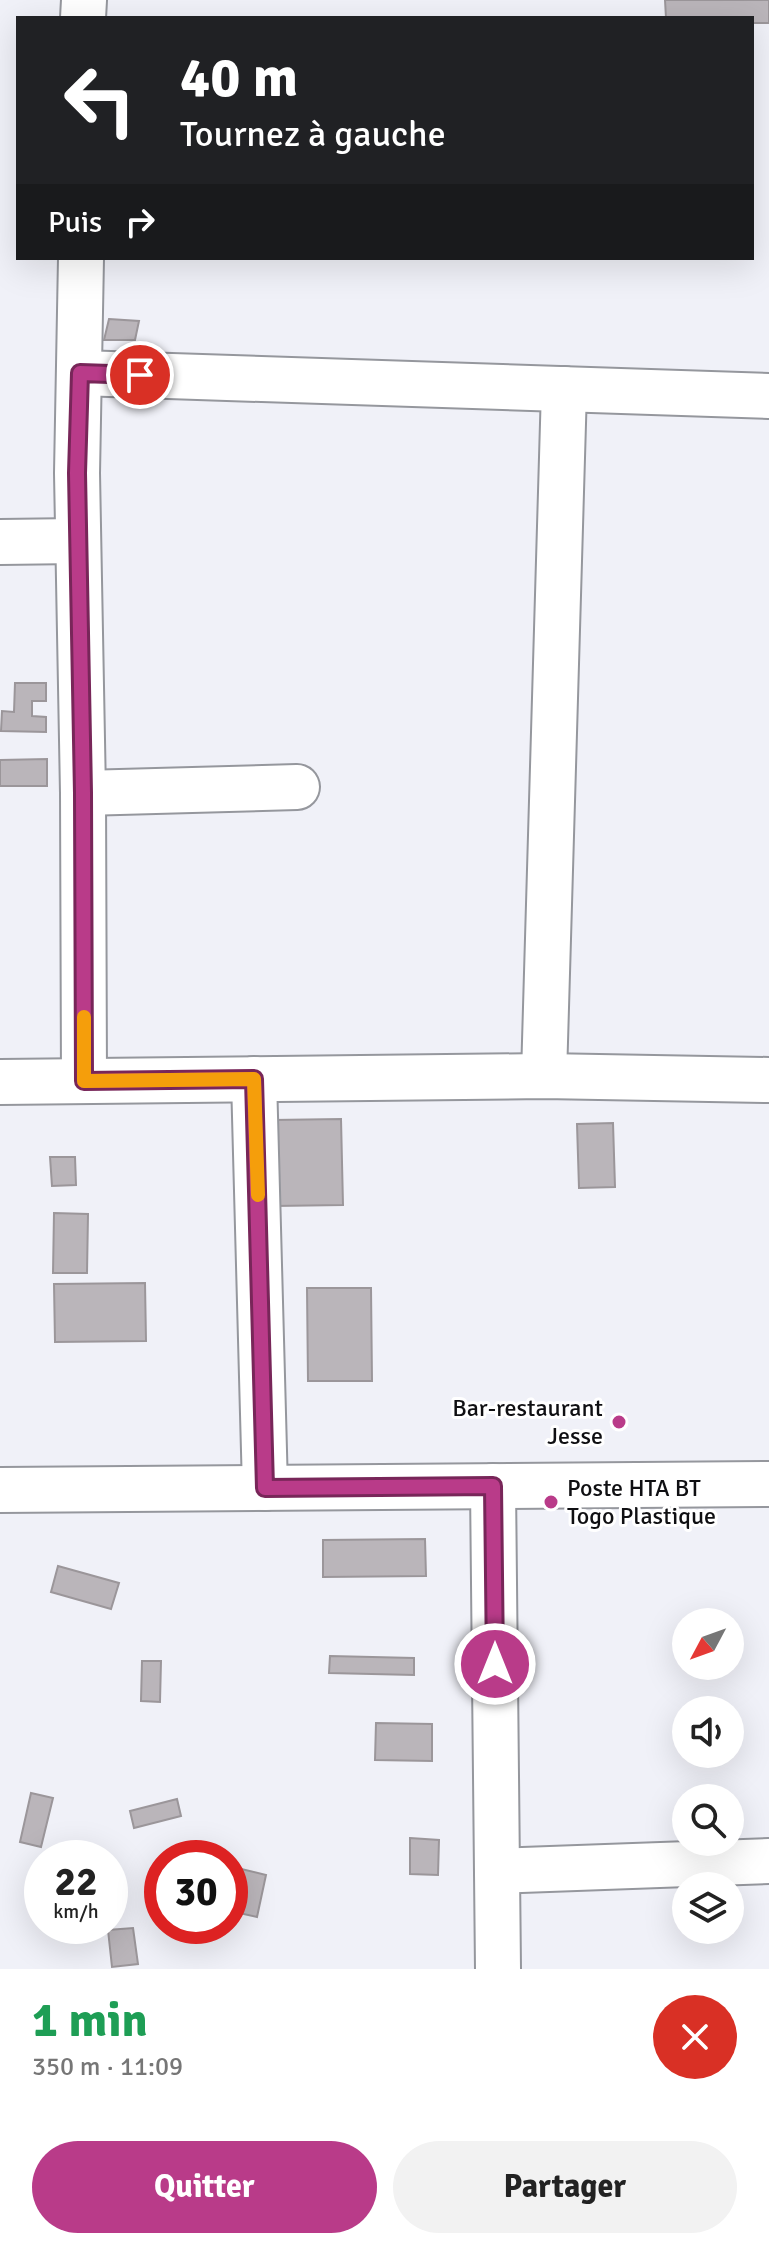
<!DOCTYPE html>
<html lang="fr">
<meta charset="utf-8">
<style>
:root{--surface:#fff;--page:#f2f2f2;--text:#222;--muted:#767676;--accent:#b93b89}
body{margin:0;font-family:Signika,sans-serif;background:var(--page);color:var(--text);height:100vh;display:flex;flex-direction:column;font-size:30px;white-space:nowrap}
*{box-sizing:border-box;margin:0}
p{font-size:26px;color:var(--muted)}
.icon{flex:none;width:44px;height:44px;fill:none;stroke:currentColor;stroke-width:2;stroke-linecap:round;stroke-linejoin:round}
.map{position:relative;height:1969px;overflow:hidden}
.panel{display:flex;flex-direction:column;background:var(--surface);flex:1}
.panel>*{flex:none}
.top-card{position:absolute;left:16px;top:16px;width:738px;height:244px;border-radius:0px;box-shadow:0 8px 32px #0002;background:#202124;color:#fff;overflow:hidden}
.needle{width:52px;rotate:229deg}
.fabs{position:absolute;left:672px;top:1608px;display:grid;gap:16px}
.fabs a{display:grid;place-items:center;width:72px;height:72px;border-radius:50%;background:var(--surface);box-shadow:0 8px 32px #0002;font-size:40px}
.speed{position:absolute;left:24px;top:1840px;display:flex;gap:16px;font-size:40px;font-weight:700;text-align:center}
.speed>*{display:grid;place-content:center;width:104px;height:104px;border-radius:50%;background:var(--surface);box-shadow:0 8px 32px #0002;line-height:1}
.speed small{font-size:20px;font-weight:400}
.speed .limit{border:12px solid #d22;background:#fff;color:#111}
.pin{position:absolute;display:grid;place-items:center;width:68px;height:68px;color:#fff;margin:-34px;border:4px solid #fff;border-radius:50%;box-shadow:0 2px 8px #0007}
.me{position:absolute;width:88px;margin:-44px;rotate:0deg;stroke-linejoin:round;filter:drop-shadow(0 0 6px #0008)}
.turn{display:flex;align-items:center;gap:28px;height:168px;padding:0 32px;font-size:36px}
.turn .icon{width:104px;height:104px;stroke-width:2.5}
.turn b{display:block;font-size:56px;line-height:68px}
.then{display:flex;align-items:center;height:76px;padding:0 32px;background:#0003;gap:16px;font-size:30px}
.round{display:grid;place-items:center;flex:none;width:84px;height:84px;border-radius:42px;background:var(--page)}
.overview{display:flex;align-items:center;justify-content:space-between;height:136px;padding:0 32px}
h1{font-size:48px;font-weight:700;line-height:60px;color:#1e9e55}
.primary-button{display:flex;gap:16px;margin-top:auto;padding:16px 32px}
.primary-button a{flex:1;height:92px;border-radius:48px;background:var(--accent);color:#fff;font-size:32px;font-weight:700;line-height:92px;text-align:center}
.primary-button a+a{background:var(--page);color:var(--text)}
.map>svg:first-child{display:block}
.building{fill:#bab5ba;stroke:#9b969a;stroke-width:2}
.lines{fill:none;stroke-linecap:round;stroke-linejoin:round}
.minor-casing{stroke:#95979d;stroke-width:48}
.minor{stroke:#fff;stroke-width:44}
.route-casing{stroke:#782659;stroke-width:20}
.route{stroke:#b93b89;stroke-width:14}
.slow{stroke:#f59e0b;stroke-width:14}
.poi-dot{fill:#b93b89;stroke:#fff;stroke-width:3}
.labels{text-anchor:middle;stroke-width:6;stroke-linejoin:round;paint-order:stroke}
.poi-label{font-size:24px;fill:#0f0f12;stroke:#fff;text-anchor:end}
</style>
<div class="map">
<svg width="769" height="1969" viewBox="0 0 769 1969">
<rect width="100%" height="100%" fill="#f0f1f8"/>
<g class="building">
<polygon points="665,0 769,0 769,23 752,23 752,18 666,18"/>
<polygon points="109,319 139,321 135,340 104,340"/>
<polygon points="15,683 46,683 46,701 32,701 32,716 46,717 46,732 1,731 2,711 14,712"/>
<polygon points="47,759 47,786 0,786 0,760"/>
<polygon points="341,1119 343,1205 275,1206 273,1120"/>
<polygon points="613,1123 615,1187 579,1188 577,1124"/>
<polygon points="50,1157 75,1157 76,1185 52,1186"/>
<polygon points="54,1213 88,1214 87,1273 53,1273"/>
<polygon points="145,1283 146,1341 55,1342 54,1284"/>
<polygon points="307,1288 371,1288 372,1381 308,1381"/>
<polygon points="425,1539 426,1576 323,1577 323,1540"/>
<polygon points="58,1566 119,1583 111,1609 51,1592"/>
<polygon points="330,1656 414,1658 414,1675 329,1673"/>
<polygon points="142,1661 161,1661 160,1702 141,1701"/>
<polygon points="376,1723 432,1724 432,1761 375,1760"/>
<polygon points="31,1793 53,1798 41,1847 20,1842"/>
<polygon points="177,1799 181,1816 134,1828 130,1811"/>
<polygon points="410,1838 439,1840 438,1875 410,1874"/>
<polygon points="233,1867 266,1875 257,1917 230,1911"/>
<polygon points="133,1928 138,1964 112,1967 108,1930"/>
</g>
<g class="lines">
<defs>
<g id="minor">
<polyline points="83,18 84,0"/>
<polyline points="81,258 77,473 83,793 84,1081"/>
<polyline points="80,373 769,396"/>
<polyline points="0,542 78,541"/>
<polyline points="83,793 297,787"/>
<polyline points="544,1076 564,389"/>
<polyline points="254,1079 265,1488"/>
<polyline points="0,1082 544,1076 769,1080"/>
<polyline points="493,1486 498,1969"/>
<polyline points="0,1490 769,1484"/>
<polyline points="497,1871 769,1861"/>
</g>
</defs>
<use href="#minor" class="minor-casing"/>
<use href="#minor" class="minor"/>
</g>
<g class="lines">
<defs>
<polyline id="route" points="140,375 80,373 77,473 83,793 84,1081 254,1079 265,1488 493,1486 495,1664"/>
</defs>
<use href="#route" class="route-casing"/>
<use href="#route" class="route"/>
<polyline class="slow" points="84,1017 84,1081 254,1079 258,1195"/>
</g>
<g class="poi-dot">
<circle cx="619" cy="1422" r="8"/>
<circle cx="551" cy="1502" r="8"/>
</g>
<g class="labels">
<g class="poi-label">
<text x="603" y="1416">Bar-restaurant<tspan x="603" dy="28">Jesse</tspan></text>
<text x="567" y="1496" text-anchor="start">Poste HTA BT<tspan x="567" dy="28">Togo Plastique</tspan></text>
</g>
</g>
</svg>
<div class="fabs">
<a><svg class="needle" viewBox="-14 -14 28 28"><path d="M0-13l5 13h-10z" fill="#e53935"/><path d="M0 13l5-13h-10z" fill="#767676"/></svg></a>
<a><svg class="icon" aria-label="sound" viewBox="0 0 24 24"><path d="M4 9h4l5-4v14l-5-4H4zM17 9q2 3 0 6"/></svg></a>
<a><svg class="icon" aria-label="search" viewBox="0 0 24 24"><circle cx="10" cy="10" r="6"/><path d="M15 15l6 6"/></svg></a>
<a><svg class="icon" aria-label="layers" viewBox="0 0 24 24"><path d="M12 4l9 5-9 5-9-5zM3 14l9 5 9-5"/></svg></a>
</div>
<div class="speed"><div>22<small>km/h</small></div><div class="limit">30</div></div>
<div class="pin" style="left:140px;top:375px;background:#d93025"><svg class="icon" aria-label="arrive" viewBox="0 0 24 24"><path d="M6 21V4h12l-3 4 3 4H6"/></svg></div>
<svg class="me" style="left:495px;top:1664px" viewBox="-20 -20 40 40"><circle r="17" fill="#b93b89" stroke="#fff" stroke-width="3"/><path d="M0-11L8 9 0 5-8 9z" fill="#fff"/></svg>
<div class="top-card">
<div class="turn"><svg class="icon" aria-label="left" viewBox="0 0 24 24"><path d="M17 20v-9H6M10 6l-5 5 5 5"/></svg><div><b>40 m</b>Tournez à gauche</div></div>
<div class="then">Puis<svg class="icon" aria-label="right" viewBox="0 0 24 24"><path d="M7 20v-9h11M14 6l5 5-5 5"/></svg></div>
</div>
</div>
<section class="panel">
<div class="overview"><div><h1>1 min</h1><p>350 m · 11:09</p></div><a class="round" style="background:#d93025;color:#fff"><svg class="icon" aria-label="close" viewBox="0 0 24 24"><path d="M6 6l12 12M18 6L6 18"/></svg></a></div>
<div class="primary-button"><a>Quitter</a><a>Partager</a></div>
</section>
